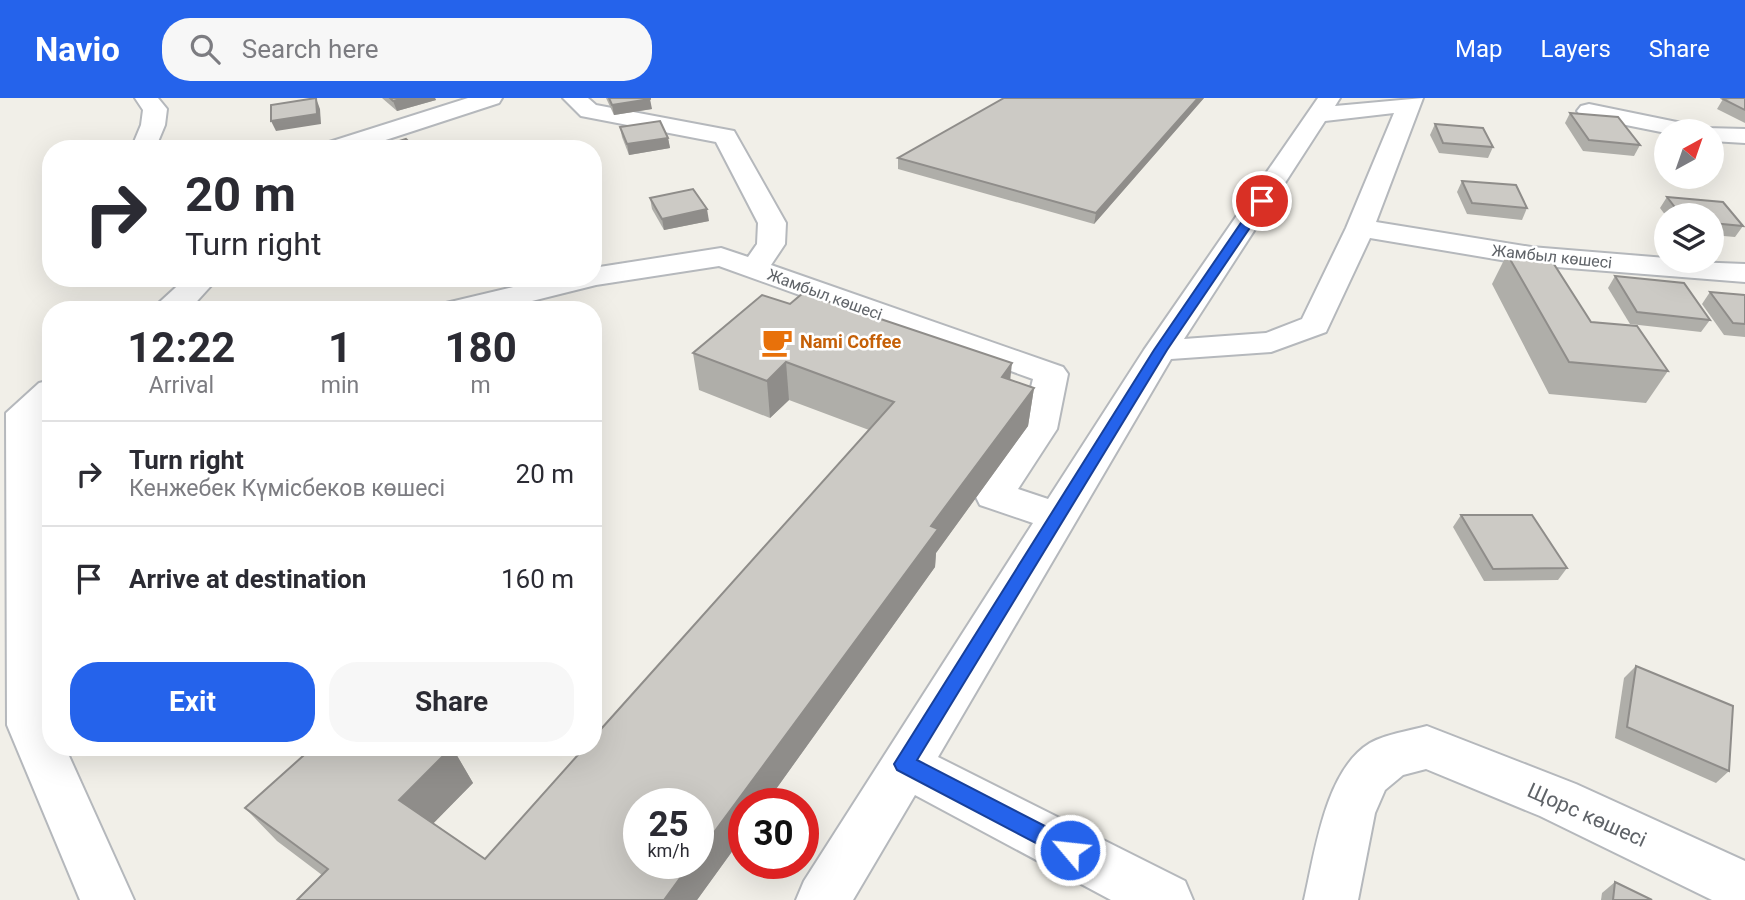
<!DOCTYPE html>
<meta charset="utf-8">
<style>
:root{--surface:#fff;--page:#f7f7f7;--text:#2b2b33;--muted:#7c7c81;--line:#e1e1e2;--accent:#2563eb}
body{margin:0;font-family:Roboto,sans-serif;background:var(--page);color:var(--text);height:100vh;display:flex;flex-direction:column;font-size:26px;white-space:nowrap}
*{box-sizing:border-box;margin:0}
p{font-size:23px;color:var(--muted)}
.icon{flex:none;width:38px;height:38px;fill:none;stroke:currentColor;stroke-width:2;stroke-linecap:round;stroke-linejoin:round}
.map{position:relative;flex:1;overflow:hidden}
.sheet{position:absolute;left:42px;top:203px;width:560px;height:455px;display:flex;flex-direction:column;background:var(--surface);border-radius:28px;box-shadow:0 7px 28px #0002}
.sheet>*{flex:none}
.guide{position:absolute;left:42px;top:42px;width:560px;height:147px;border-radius:28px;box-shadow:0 7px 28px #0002;background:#fff;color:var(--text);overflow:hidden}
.needle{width:46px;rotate:40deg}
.tools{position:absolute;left:1654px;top:21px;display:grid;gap:14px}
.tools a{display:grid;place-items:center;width:70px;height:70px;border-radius:50%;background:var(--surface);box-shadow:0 7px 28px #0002;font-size:35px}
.speed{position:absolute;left:623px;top:690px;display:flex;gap:14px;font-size:35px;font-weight:700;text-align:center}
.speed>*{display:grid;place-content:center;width:91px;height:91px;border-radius:50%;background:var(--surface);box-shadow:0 7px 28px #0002;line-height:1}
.speed small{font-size:18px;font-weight:400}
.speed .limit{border:10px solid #d22;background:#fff;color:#111}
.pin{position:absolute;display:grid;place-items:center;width:60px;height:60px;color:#fff;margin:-30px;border:4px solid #fff;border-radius:50%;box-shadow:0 2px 7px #0007}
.me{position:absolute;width:77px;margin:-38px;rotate:298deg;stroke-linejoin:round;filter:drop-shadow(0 0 5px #0008)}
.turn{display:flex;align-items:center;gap:24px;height:147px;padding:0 28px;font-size:32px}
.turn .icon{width:91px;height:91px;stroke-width:2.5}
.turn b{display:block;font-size:49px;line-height:60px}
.eta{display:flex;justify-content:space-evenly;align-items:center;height:119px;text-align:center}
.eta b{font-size:42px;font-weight:700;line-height:49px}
.cta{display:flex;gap:14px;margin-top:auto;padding:14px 28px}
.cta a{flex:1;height:80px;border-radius:28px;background:var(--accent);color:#fff;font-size:28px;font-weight:700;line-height:80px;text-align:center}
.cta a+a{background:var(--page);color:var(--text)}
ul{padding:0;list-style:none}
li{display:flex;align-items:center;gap:21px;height:105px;padding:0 28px;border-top:2px solid var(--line)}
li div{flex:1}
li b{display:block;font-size:26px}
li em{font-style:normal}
header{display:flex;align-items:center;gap:42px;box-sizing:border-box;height:98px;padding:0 35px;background:var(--accent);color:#fff}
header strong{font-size:33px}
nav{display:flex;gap:38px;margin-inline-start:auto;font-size:24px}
.search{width:490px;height:63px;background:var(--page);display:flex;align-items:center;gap:18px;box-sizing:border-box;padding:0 24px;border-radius:28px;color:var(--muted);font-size:26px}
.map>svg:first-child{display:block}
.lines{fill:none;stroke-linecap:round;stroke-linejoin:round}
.minor-casing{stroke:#b5b8bc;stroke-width:4}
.minor{fill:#fff;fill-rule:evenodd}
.wall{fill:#afaea9}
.shaded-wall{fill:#8f8d8a}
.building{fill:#cccac5;stroke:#8f8d8a;stroke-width:2}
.route{fill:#2563eb;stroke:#184099;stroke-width:2}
.labels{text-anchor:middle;stroke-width:5;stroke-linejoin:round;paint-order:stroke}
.far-street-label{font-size:16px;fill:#5f6368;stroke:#fff}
.food-label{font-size:18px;font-weight:bold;fill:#c56008;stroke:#fff;text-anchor:start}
.near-street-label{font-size:21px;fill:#5f6368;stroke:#fff}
</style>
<header>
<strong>Navio</strong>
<div class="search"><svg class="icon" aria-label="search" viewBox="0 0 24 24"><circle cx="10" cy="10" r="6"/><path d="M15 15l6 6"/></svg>Search here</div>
<nav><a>Map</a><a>Layers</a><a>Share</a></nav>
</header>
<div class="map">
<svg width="1745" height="802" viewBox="0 0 1745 802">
<rect width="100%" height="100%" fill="#f1efe8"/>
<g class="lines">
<defs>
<g id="minor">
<polygon points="135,0 158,0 167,11 165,27 155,51 131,51 141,27 143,12"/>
<polygon points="468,0 502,0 499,5 358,51 320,51 323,46"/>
<path d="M563,0H588L596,7L734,33L786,125L785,146L771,167L1063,269L1068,276L1057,331L1018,391L1048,401L1144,252L1318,0H1340L1335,8L1423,0L1376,124L1531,149L1666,160V163L1745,166V184L1531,167L1370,140L1326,234L1271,254L1171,261L938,659L1185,783L1193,802H1111L915,697L853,802H796L804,783L1033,425L980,407L975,397L1021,330L1033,281L719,168L596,187L496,212H442L446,205L551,180H593V170L721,150L748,159L757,146L758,125L716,44L581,18ZM1394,15L1346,130L1302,221L1266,235L1184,241L1325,23Z"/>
<polygon points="1589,6 1706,30 1745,31 1745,45 1712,43 1712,33 1666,35 1581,18 1577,13 1581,8"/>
<polygon points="186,180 218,180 189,212 151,212"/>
<polygon points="51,282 51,311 42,319 51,533 51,649 65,649 134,802 80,802 7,627 6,315 39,285"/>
<path d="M1427,628L1576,686L1745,763V802H1712L1540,718L1426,671L1403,677L1385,692L1375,715L1358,802H1304C1315,755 1325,672 1370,645C1386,636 1409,633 1427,628Z"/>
</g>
</defs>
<use href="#minor" class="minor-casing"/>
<use href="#minor" class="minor"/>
</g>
<g class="wall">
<polygon points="382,0 435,0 436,2 397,13"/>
<polygon points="606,0 609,0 652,11 614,17"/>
<polygon points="1204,0 1094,126 898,71 898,60"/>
<polygon points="1745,0 1745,25 1717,11 1723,1"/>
<polygon points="1570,15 1640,47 1634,58 1583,53 1565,25"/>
<polygon points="1435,26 1493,49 1488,60 1439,55 1430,37"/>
<polygon points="620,29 668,40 670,50 629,57 622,39"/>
<polygon points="1462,83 1527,110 1522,122 1467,116 1457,94"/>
<polygon points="1667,99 1743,128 1735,139 1712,137 1712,117 1666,118 1660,110"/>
<polygon points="650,100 709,123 664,132 652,111"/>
<polygon points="1507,156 1591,224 1668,273 1646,305 1549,296 1492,186"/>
<polygon points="1615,178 1710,222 1701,234 1630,226 1608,190"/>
<polygon points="1710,194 1745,197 1745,239 1724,237 1702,206"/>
<polygon points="693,255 1010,282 1034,290 1028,328 936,455 935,469 766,705 744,705 744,737 697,802 322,777 277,743 245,710 304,657 292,649 452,649 473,685 433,725 485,761 869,332 789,302 770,320 699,292"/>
<polygon points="1461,417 1567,470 1558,482 1484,483 1453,429"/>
<polygon points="1636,568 1729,673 1716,685 1615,640 1624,580"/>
<polygon points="1615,784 1652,802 1601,802 1602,795"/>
</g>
<g class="shaded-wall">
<polygon points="316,0 320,11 321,26 276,33 271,23"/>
<polygon points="404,0 435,0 436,2 397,13 393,3"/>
<polygon points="1198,0 1204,0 1094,126 1096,115"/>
<polygon points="650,1 652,11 614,17 612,7"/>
<polygon points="668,40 670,50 629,57 627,46"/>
<polygon points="707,111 709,123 664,132 662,121"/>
<polygon points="786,264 789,302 770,320 767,283"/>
<polygon points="1012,265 1008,303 1002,279"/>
<polygon points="1034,290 1028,328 936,455 935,469 766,705 744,705 744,737 697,802 664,802 691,765 698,765 698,756 931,428"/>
<polygon points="452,649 473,685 423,736 399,702"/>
</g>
<g class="building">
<polygon points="316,0 317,16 271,23 271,7"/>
<polygon points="390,0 404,0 393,3"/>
<polygon points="609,0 650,0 650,1 612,7"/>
<polygon points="1004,0 1198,0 1096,115 898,60"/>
<polygon points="1730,0 1745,0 1745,12 1723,1"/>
<polygon points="1570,15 1618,19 1640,47 1589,42"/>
<polygon points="660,23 668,40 627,46 620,29"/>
<polygon points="1435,26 1483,30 1493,49 1443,45"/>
<polygon points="406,41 416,51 374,51"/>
<polygon points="1462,83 1516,87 1527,110 1472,105"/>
<polygon points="693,91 707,111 662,121 650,100"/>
<polygon points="1667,99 1723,104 1743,128 1712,125 1712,117 1681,117"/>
<polygon points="1507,156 1550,160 1591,224 1637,228 1668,273 1569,264"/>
<polygon points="1615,178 1684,185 1710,222 1637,214"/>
<polygon points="1710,194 1745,197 1745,226 1733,225"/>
<polygon points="803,195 1012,265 1002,279 1034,290 931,428 938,431 698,756 698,705 639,705 639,765 691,765 664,802 297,802 328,771 245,710 313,649 452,649 399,702 485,761 585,649 593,649 593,640 894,304 786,264 767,283 693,255 762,197 790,206"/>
<polygon points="1461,417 1532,417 1567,470 1493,471"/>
<polygon points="1636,568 1733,608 1729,673 1627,629"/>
<polygon points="1615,784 1652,802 1613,802"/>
</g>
<polygon class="route" points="1258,100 1268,103 1167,252 917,662 1078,745 1081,752 1078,760 1070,763 897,672 894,666 1154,252"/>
<defs>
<symbol id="cafe-bare" viewBox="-9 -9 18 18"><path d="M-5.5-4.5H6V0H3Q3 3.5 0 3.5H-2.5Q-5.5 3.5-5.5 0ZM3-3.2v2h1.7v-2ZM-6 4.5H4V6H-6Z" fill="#e8710a" stroke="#fff" stroke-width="2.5" paint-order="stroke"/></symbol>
</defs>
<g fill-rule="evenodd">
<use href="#cafe-bare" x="755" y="222" width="44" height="44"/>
</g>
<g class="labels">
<g class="far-street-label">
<text transform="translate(1552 158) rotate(6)" y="6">Жамбыл көшесі</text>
<text transform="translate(825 196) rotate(20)" y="6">Жамбыл көшесі</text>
</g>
<g class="food-label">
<text x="800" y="250">Nami Coffee</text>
</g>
<g class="near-street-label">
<text transform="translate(1587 717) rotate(24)" y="7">Щорс көшесі</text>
</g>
</g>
</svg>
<div class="tools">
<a><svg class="needle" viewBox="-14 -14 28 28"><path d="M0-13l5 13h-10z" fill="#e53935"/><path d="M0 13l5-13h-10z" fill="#7c7c81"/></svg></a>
<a><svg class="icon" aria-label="layers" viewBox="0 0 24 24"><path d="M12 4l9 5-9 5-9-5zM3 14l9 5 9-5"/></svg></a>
</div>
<div class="speed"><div>25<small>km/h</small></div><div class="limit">30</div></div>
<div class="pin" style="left:1262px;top:103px;background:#d93025"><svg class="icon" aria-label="arrive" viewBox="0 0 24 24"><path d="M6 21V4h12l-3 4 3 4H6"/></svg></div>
<svg class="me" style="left:1070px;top:752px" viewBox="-20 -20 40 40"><circle r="17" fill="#2563eb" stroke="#fff" stroke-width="3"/><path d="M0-11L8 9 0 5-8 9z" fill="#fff"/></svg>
<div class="guide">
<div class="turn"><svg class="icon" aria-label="right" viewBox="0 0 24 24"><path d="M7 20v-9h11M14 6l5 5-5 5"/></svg><div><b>20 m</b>Turn right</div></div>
</div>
<section class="sheet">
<div class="eta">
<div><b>12:22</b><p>Arrival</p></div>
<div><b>1</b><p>min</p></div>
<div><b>180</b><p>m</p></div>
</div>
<ul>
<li><svg class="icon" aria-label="right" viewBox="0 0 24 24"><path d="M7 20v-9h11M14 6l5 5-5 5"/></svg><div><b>Turn right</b><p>Кенжебек Күмісбеков көшесі</p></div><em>20 m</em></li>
<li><svg class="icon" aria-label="arrive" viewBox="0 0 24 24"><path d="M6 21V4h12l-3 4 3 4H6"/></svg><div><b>Arrive at destination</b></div><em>160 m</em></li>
</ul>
<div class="cta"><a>Exit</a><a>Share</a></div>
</section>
</div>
